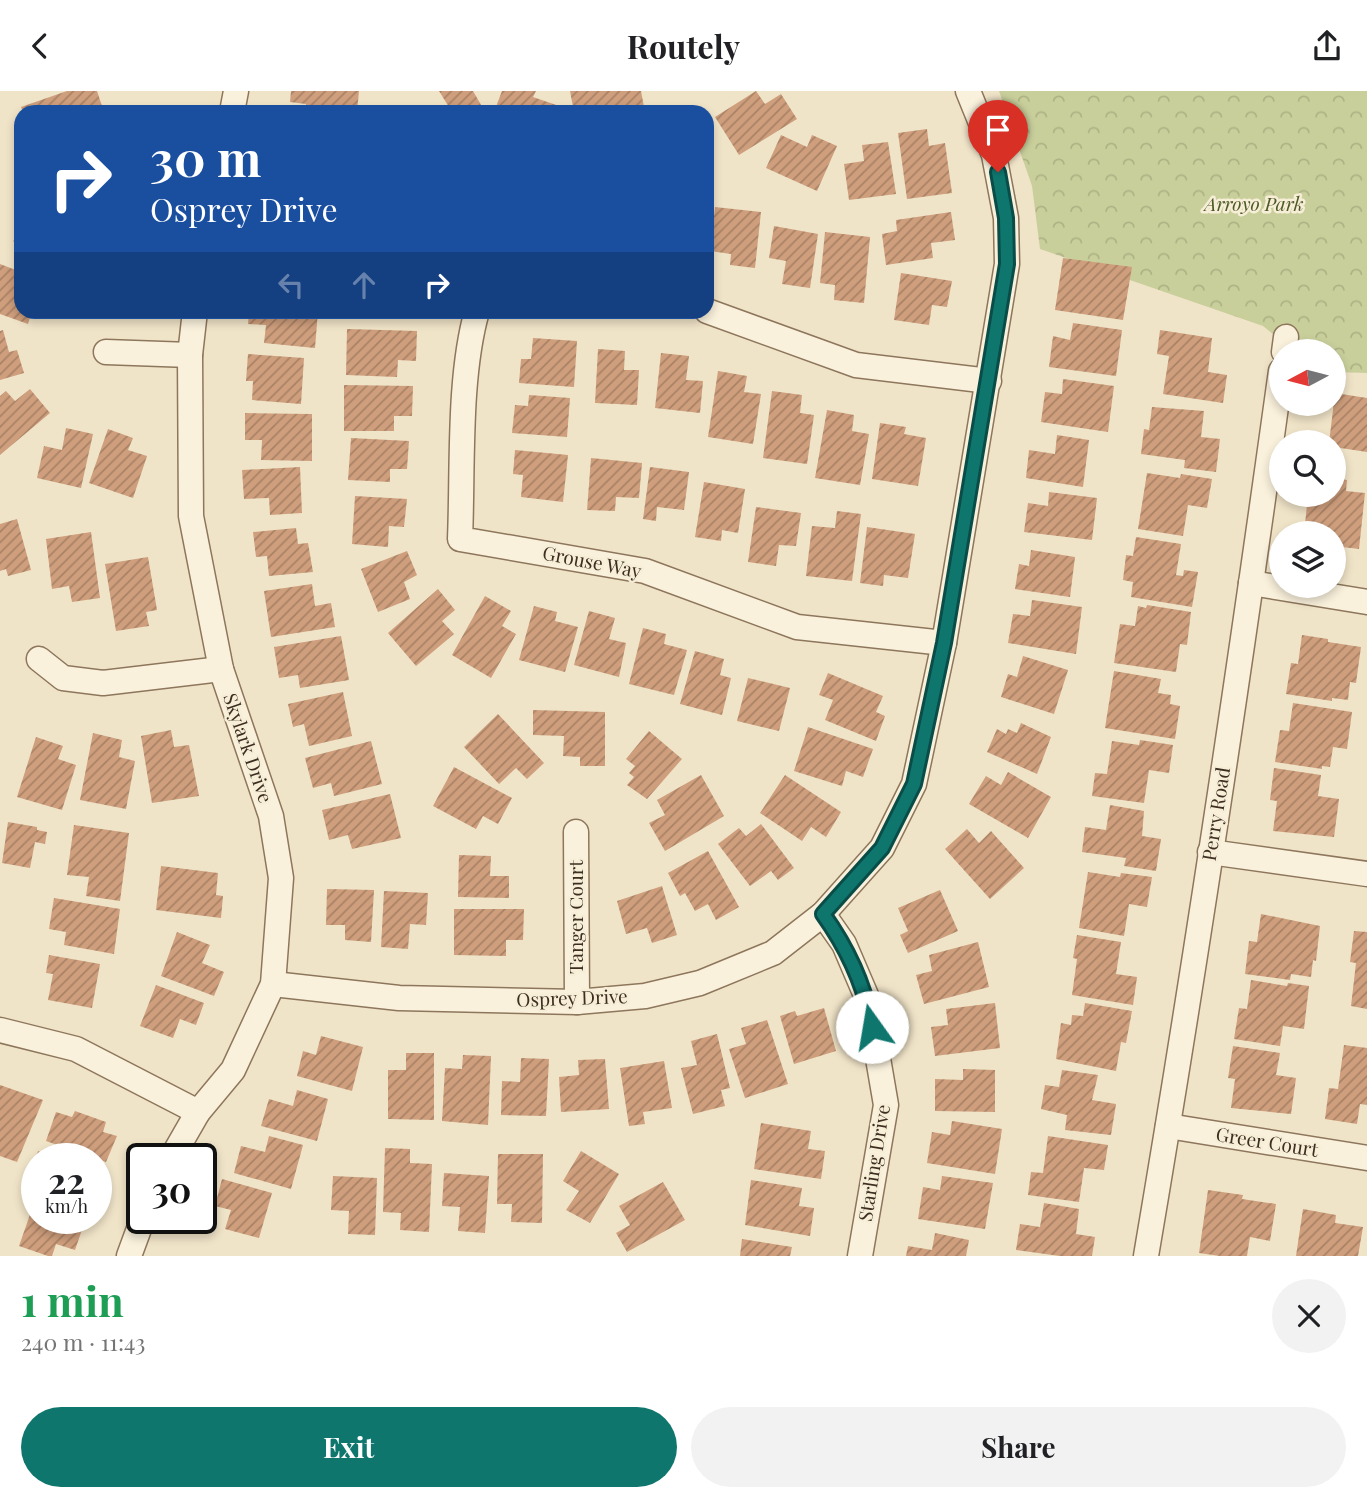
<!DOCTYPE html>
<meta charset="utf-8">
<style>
:root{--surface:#fff;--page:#f2f2f2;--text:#202124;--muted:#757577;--accent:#0f766e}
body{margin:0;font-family:"Playfair Display",serif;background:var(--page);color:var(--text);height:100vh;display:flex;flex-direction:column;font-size:26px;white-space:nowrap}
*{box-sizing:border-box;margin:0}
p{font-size:23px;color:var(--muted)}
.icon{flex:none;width:38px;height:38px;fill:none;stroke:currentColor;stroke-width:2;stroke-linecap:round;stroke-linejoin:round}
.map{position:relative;height:1165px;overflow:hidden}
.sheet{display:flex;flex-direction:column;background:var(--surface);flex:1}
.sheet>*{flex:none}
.hud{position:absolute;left:14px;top:14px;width:700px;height:214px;border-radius:21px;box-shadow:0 4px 10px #0003;background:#1a4fa0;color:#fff;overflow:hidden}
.needle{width:46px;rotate:263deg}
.controls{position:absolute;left:1269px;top:248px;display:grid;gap:14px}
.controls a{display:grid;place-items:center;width:77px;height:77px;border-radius:50%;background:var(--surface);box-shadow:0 4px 10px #0003;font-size:35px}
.speed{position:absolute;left:21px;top:1052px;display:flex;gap:14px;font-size:35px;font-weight:700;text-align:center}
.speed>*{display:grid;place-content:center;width:91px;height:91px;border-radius:50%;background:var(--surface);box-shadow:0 4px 10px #0003;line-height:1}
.speed small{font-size:18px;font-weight:400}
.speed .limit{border:4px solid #111;border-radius:10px;background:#fff;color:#111}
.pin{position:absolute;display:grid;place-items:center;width:60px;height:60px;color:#fff;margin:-72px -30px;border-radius:50% 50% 50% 0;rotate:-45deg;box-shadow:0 0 7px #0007}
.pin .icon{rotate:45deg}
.me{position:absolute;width:77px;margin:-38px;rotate:347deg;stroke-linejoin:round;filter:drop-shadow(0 0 5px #0008)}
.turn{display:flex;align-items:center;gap:24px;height:147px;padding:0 21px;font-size:32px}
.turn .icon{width:91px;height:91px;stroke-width:2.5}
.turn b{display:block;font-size:49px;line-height:60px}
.lanes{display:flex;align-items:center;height:66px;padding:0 21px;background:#0003;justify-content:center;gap:35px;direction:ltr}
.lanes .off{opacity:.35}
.round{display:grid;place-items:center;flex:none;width:74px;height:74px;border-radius:37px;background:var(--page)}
.summary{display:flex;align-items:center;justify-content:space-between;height:119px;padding:0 21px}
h1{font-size:42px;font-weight:700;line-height:52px;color:#1e9e55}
.primary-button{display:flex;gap:14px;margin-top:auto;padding:14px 21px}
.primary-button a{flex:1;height:80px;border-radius:42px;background:var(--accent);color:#fff;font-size:28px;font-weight:700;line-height:80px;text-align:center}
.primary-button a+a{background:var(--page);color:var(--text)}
header{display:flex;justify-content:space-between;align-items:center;height:91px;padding:0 21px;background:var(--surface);font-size:32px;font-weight:700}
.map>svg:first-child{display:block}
.forest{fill:url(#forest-crowns)}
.building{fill:url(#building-hatch)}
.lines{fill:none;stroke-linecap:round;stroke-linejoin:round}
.street-casing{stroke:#8d765c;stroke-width:27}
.street{stroke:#faf1dc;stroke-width:24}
.route-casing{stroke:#0a4d48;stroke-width:18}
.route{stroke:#0f766e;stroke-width:12}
.labels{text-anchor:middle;stroke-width:5;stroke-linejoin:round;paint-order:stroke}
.park-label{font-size:19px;font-style:italic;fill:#4d5a26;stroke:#f7eed8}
.street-label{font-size:19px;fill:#3d2e20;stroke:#f7eed8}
</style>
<header><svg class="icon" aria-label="back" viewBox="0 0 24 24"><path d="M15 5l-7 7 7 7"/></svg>Routely<svg class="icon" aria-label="share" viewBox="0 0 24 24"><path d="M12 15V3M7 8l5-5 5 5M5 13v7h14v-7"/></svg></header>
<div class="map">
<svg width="1367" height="1165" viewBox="0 0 1367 1165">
<defs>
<pattern id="forest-crowns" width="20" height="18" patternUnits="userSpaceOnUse" patternTransform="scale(1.75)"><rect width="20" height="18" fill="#c9cf9b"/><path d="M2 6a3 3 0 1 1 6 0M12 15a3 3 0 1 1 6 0" fill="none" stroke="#aeb285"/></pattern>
<pattern id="building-hatch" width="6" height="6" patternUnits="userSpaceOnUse" patternTransform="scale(1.75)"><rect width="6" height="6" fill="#cf9f7d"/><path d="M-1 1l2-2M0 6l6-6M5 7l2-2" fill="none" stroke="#a98266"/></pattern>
</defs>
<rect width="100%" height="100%" fill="#f0e4c8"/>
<polygon class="forest" points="999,0 1367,0 1367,282 1334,281 1334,261 1295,261 1263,235 1040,158 1032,95"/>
<g class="building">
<polygon points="67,0 97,0 104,21 23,21 21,16"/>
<polygon points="291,0 359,0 357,21 305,21 306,13 290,11"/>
<polygon points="439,0 473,0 484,19 481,21 452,21"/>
<polygon points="502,0 536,0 533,6 565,17 564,21 494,21"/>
<polygon points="570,0 641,0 645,21 574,21"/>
<polygon points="756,0 765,13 781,3 797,28 739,64 715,26"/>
<polygon points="927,38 929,55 945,52 952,102 907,108 898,42"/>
<polygon points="781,44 807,56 812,44 837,55 817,100 766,77"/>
<polygon points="888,51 896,103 849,109 844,73 864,70 862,54"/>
<polygon points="715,116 761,121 755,177 730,174 731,163 710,160"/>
<polygon points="951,121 955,149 931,152 933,167 886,174 882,143 897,140 896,129"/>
<polygon points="774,135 818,143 810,197 782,193 786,170 769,167"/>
<polygon points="825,141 870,146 864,212 834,209 835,194 820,192"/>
<polygon points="21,142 21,158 13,150"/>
<polygon points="1063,167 1132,176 1123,229 1055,219"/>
<polygon points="0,173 21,181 21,220 32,220 28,233 0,223"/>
<polygon points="901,182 952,190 947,216 932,214 929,234 894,229"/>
<polygon points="249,220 318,220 315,257 264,252 266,234 248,233"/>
<polygon points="1073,232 1122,239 1116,285 1049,276 1053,245 1070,249"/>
<polygon points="347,238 417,240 416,270 398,269 397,286 346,284"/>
<polygon points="3,239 9,261 17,259 24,282 0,289 0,240"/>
<polygon points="1160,239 1212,247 1208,281 1227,284 1223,312 1163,303 1169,265 1157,263"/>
<polygon points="533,247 577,250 574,296 519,292 521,268 531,268"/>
<polygon points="598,258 625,260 624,279 639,279 637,314 595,312"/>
<polygon points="661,262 689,265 686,289 703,290 700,322 655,317"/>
<polygon points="248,263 304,267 301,313 252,309 253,290 246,290"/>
<polygon points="718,280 747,285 744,301 761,303 753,353 708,346"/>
<polygon points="1063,288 1114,295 1108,341 1041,331 1045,301 1062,303"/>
<polygon points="344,294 413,295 412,325 394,325 394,340 344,340"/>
<polygon points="30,298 50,322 0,364 0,305 6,300 15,310"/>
<polygon points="772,300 802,304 800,322 814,324 807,373 763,367"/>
<polygon points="1335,302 1367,307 1367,361 1334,356 1334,352 1329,352"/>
<polygon points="529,304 570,307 567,346 512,342 515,314 528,315"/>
<polygon points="1152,316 1204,320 1201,346 1220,348 1216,381 1184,377 1185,369 1141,363 1144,338 1149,339"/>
<polygon points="827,319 854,324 852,340 869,343 860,394 815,387"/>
<polygon points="245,322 312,323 312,370 261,369 262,349 245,349"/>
<polygon points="880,332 906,336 904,343 926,347 918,395 872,388"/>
<polygon points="66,337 93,343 81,397 37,387 44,355 62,359"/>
<polygon points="108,338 133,347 128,359 147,365 133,407 89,392"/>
<polygon points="1057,344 1089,349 1083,396 1026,387 1029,359 1055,363"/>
<polygon points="351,347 409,350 407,378 390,378 390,391 348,389"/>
<polygon points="515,359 568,364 563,411 521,406 523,384 513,383"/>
<polygon points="591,367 642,372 639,407 616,406 615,420 587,419"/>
<polygon points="300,376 302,422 270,424 269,407 244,408 242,379"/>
<polygon points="650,376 689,381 684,419 657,416 656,430 643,428"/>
<polygon points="1147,382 1180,387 1181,383 1212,388 1207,417 1188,414 1183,445 1138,438"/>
<polygon points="1334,387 1347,389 1346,400 1365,402 1359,458 1334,455 1334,443 1304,443 1308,404 1334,404"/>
<polygon points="704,391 745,398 738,442 722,439 721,450 695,446"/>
<polygon points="1049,401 1097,407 1092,449 1024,441 1028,412 1048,415"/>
<polygon points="355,405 407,408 404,436 389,435 388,456 352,453"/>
<polygon points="756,416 801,422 796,455 779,454 776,475 748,471"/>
<polygon points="837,420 861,423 852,490 806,485 812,435 835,437"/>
<polygon points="17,428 31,479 8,485 6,478 0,480 0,433"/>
<polygon points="867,436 915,443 908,487 884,484 883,495 860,492"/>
<polygon points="296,437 298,453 308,452 313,481 269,485 267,465 256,466 253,441"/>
<polygon points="91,441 100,507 72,511 69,495 52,498 46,448"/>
<polygon points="1136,446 1181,453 1176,484 1183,485 1184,479 1198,481 1192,516 1131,506 1133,491 1123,489 1126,464 1133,465"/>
<polygon points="1031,459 1075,466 1070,506 1015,498 1019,473 1029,475"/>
<polygon points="407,460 417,484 404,491 410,508 378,521 361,478"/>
<polygon points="148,466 157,519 146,521 149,535 116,540 105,473"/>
<polygon points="312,493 315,515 331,512 335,536 271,546 264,500"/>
<polygon points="438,498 455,519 442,530 454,543 416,575 388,542"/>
<polygon points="485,505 511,520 502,535 516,543 491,587 452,564"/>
<polygon points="1032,509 1082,516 1076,563 1008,552 1013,523 1030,525"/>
<polygon points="1147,514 1191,521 1187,554 1180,553 1176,581 1114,572 1120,533 1135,535 1138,515 1146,517"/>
<polygon points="534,515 557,521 555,530 578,536 565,581 519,569"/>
<polygon points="589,520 615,527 609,548 626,552 619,586 574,574"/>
<polygon points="643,537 666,543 664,553 687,559 674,604 629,593"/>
<polygon points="1302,544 1328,548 1328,551 1361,556 1356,592 1350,591 1348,609 1332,607 1332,610 1286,603 1291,572 1298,573"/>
<polygon points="341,545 349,589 300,597 298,584 279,587 274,556"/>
<polygon points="695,560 724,568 720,584 731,587 722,624 680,613"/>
<polygon points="1023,565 1068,579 1054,623 1001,606 1008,583 1017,586"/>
<polygon points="1114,580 1161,588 1158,602 1171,604 1170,613 1180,615 1175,648 1105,637"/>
<polygon points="828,582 883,605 876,621 885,625 876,650 825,629 833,609 819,604"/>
<polygon points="748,587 790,597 779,640 737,630"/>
<polygon points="343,601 352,645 309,655 304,633 293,636 288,613"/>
<polygon points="1293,612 1352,621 1347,658 1333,656 1330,676 1322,675 1322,678 1275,671 1280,639 1289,640"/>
<polygon points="533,619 605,621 605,675 580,675 580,666 563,665 564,645 533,644"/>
<polygon points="498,623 544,672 527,688 516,677 499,693 464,656"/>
<polygon points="1021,632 1051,646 1037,683 987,661 997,638 1006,643 1008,638 1017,642"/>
<polygon points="808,636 873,658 863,686 846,680 842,695 794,680"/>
<polygon points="171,639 174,656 189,654 199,705 152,712 141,645"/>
<polygon points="649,640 682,668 647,708 627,694 634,686 629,682 635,675 626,668"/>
<polygon points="93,642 122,649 119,666 135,670 126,718 80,709"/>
<polygon points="36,646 63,655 58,668 76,674 62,719 17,706"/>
<polygon points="1140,649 1173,654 1169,682 1149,679 1144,712 1092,705 1095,682 1107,683 1112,650 1139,654"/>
<polygon points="371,650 382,693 334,705 331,692 313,697 305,667"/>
<polygon points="454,676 512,707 498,733 483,725 476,738 433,715"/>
<polygon points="1274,677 1321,684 1318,705 1339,708 1334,746 1273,740 1277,710 1270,709"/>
<polygon points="1008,681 1051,706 1028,747 969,713 986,685 1001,694"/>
<polygon points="701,684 724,725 665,760 649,732 665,724 657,709"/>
<polygon points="785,684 841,721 826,746 811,736 802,750 760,722"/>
<polygon points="390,703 401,747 352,758 348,744 329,749 322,719"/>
<polygon points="1110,714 1144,720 1142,745 1161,748 1156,780 1124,775 1126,767 1082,761 1085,736 1106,739"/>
<polygon points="8,731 37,736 37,739 47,741 45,753 35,751 30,777 2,772"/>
<polygon points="761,733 794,777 778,789 771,780 750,795 718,753 739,737 746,745"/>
<polygon points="74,734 129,742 120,810 86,805 89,786 67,784"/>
<polygon points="967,738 979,752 991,740 1024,777 990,808 945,758"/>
<polygon points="708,760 739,816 716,829 708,813 695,820 685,802 680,805 668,782"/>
<polygon points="459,764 491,765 490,785 509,785 509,807 458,806"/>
<polygon points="161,775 218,782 216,804 223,805 221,827 156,819"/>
<polygon points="1088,781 1120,786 1121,782 1152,786 1147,816 1129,813 1124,845 1079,837"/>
<polygon points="662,795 677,844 652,852 647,837 626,843 617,810"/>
<polygon points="327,798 374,799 371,851 345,849 345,834 326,834"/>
<polygon points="940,799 958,840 908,862 900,844 908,840 898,817"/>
<polygon points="384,800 428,802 426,834 410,833 408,858 381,856"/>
<polygon points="54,807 120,818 114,863 64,854 66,841 49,838"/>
<polygon points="454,818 524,818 523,849 506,849 506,865 454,864"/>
<polygon points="1261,823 1320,835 1316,870 1313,869 1311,886 1291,883 1290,889 1245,883 1249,850 1257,851"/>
<polygon points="1354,840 1367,841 1367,918 1351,915 1356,872 1350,871"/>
<polygon points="177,841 210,854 202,872 224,881 214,905 161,885"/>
<polygon points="1077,844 1121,851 1116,883 1137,886 1133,914 1072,904 1077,868 1073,867"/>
<polygon points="978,851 989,896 924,913 916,884 932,880 929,864"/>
<polygon points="49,864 100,873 92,917 48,909 53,883 46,882"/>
<polygon points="1251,889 1287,895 1288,892 1309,895 1304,938 1283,935 1280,955 1234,948 1239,917 1247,918"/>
<polygon points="156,894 204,912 196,934 180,928 173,947 140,935"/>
<polygon points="995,912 1000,957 935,965 931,936 948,934 946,918"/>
<polygon points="1085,912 1132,920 1126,952 1121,951 1116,980 1056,968 1061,932 1071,934 1072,924 1083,925"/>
<polygon points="824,917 836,960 794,973 780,925 795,920 797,925"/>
<polygon points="767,929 788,993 745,1007 729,958 746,953 741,937"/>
<polygon points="717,943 730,997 721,999 725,1015 693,1023 681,977 697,974 691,950"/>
<polygon points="321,945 363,956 352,1000 297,985 303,960 316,964"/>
<polygon points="1344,954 1367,957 1367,1014 1360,1013 1357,1033 1325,1028 1329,997 1338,998"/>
<polygon points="1233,955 1280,962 1276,984 1296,987 1291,1023 1231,1017 1235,988 1228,987"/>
<polygon points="406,962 434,962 434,1029 388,1028 388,979 406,979"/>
<polygon points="463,964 491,965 488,1034 442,1030 445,977 462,978"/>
<polygon points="521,967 549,968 546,1025 501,1024 502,990 520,991"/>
<polygon points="605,968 609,1018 561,1021 559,986 579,984 578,969"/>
<polygon points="664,970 672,1017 643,1021 645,1033 629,1035 620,977"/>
<polygon points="963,978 995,979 995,1021 935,1020 935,988 963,989"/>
<polygon points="1062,979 1098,984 1092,1009 1116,1013 1111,1044 1065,1039 1067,1024 1041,1018 1045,994 1059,996"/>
<polygon points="0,994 43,1009 17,1071 0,1065"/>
<polygon points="297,999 328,1008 317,1050 261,1035 269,1008 293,1015"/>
<polygon points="75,1020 106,1031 103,1041 117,1045 106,1071 46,1050 56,1021 72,1026"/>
<polygon points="952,1030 1002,1038 995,1083 927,1072 932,1041 950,1044"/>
<polygon points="761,1032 811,1040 808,1058 825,1060 821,1088 754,1078"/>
<polygon points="269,1045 303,1054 291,1098 234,1082 241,1055 265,1061"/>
<polygon points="1048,1045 1108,1054 1104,1079 1084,1077 1079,1111 1028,1104 1031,1081 1043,1082"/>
<polygon points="385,1057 410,1058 410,1072 432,1073 429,1141 400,1139 401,1122 383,1121"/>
<polygon points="38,1060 59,1067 37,1068 37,1106 25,1102"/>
<polygon points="581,1060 619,1083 590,1132 566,1119 579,1100 563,1090"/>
<polygon points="498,1063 543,1063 542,1132 511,1131 512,1113 497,1113"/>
<polygon points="96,1079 102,1080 97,1097 96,1096"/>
<polygon points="444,1082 489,1085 485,1142 458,1140 460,1116 442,1115"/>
<polygon points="333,1085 377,1087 375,1144 348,1143 349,1120 331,1119"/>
<polygon points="942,1085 993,1092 985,1138 918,1128 923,1096 940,1099"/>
<polygon points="222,1088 272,1102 259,1147 225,1138 231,1119 215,1115"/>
<polygon points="751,1089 802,1097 799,1115 814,1117 810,1145 745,1134"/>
<polygon points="663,1091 685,1129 627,1161 616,1142 630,1134 619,1115"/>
<polygon points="1208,1099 1243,1104 1242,1108 1276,1113 1270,1150 1250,1146 1247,1165 1220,1165 1199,1162"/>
<polygon points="1044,1112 1079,1118 1076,1143 1095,1146 1092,1165 1060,1165 1016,1159 1020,1133 1040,1136"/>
<polygon points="33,1115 37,1116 37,1127 67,1127 84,1133 75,1159 56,1153 52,1165 48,1165 19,1155"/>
<polygon points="1303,1118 1336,1124 1335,1132 1363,1136 1358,1165 1296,1165"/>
<polygon points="935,1142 969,1149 966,1165 906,1165 908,1155 932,1159"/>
<polygon points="742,1148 792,1156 790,1165 740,1165"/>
</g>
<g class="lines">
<defs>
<g id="street">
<polyline points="232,21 236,0"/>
<path d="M477,220C458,287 463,378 460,448L645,480L797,536L944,552"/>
<polyline points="707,220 856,274 989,290"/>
<polyline points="106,261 190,264"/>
<polyline points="1284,261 1286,246"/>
<polyline points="1251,492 1367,511"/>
<polyline points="39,568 63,587 103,592 221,578"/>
<polyline points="576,741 577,911"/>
<polyline points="1210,761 1367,783"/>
<polyline points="823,823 844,853 868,909 886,1014 860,1165"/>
<polyline points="273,893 399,907 577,911 645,905 700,892 773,862 823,823 882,757 914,693 944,552 1007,173 1006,127 994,64 968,0"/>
<polyline points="0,939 76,958 198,1021"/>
<polyline points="1168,1035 1367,1067"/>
<polyline points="171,1068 198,1021 233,979 273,893 281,787 271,725 221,578 191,425 190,264 195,220"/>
<polyline points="129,1165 143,1127"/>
<path d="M1146,1165C1196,871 1240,576 1281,280"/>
</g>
</defs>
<use href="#street" class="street-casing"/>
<use href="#street" class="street"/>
</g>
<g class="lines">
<defs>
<path id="route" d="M872,936C865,894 848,858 823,823L882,757L914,693L944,552L1007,173L1006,127L998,81"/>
</defs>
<use href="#route" class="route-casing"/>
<use href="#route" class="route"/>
</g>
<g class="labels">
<g class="park-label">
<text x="1254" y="120">Arroyo Park</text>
</g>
<g class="street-label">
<text transform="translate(592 471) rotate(11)" y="7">Grouse Way</text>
<text transform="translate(248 657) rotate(71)" y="7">Skylark Drive</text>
<text transform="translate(1216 723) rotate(-81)" y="7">Perry Road</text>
<text transform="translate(576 826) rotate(-90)" y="7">Tanger Court</text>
<text transform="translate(572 907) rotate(-2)" y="7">Osprey Drive</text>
<text transform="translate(1267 1051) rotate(9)" y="7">Greer Court</text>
<text transform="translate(874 1072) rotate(-81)" y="7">Starling Drive</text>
</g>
</g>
</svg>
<div class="controls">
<a><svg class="needle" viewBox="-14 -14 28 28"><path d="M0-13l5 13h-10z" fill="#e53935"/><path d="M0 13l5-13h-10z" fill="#757577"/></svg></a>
<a><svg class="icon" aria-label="search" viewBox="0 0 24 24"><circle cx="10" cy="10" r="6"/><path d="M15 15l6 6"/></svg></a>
<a><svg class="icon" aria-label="layers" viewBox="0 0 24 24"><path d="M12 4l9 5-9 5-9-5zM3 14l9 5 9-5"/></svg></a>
</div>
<div class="speed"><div>22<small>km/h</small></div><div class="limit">30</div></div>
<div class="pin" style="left:998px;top:81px;background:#d93025"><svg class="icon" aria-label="arrive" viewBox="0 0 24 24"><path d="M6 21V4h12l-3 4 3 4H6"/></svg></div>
<svg class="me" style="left:872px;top:936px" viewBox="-20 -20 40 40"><circle r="19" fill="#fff"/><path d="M0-13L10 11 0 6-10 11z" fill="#0f766e"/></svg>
<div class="hud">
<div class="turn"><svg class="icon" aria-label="right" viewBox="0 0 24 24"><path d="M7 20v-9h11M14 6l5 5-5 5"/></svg><div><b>30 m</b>Osprey Drive</div></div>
<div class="lanes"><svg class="icon off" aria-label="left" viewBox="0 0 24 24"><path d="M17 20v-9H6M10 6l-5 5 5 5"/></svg><svg class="icon off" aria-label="ahead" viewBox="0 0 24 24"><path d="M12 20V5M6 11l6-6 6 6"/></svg><svg class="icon" aria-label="right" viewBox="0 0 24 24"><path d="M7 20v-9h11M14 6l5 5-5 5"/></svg></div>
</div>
</div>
<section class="sheet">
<div class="summary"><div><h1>1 min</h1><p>240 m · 11:43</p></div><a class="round"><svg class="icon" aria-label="close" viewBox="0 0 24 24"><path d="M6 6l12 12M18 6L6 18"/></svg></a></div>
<div class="primary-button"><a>Exit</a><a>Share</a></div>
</section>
